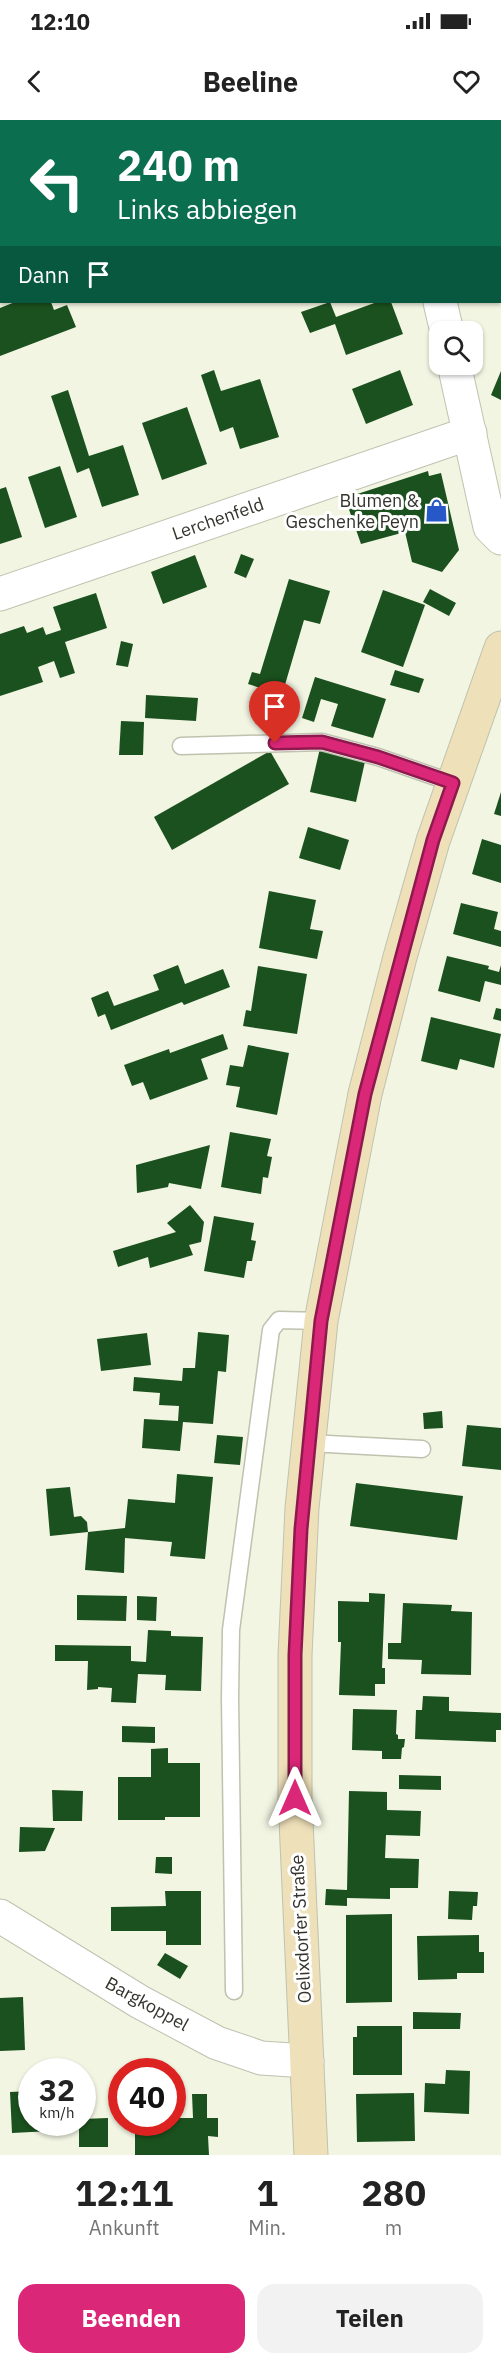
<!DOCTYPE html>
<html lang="de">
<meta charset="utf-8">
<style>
:root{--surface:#fff;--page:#f2f2f2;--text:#222;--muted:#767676;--accent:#db2777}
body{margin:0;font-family:"IBM Plex Sans",sans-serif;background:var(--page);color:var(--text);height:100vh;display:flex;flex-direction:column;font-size:22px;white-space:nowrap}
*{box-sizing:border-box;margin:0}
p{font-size:20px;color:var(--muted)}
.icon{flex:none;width:33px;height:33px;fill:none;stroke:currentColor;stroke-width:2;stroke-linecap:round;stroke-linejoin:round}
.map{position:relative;height:2035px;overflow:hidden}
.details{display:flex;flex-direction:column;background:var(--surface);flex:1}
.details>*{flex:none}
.top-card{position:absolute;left:0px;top:0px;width:501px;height:183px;box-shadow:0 2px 4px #0004;background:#0b6e4f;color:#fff;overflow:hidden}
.buttons{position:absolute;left:429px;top:201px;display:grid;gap:12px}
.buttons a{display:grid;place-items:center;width:54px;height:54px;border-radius:12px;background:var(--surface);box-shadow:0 2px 4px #0004;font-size:30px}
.speed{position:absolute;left:18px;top:1938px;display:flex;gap:12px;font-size:30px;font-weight:700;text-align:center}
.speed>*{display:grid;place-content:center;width:78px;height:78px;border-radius:50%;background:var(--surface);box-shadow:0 2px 4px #0004;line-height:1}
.speed small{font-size:15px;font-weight:400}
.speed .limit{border:9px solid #d22;background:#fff;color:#111}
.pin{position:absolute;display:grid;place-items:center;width:51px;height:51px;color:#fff;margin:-62px -26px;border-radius:50% 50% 50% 0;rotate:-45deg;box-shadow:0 0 6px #0007}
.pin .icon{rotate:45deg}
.me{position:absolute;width:66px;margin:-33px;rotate:0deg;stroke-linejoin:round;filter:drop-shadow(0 0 4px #0008)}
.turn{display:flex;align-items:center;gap:21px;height:126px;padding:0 18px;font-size:27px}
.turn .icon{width:78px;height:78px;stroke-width:2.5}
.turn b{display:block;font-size:42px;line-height:51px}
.then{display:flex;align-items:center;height:57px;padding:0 18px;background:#0003;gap:12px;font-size:22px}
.eta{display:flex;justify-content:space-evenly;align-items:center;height:102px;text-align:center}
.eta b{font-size:36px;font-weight:700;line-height:42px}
.primary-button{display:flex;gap:12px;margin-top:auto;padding:12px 18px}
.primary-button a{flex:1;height:69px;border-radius:18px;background:var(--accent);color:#fff;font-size:24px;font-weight:700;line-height:69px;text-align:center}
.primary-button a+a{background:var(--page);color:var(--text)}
.status{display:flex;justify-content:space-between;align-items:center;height:42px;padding:0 30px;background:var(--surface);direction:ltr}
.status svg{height:16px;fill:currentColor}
header{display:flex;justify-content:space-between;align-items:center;height:78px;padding:0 18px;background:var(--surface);font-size:27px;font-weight:700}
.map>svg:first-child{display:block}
.building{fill:#1b511e}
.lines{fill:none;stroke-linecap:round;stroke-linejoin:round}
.lane-casing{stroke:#bfc2af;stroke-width:19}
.street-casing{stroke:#bfc2af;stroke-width:35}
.secondary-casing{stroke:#bfc2af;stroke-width:35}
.lane{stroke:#fff;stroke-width:16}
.street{stroke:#fff;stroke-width:33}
.secondary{stroke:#eee0b9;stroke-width:33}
.route-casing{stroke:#8e194d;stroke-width:15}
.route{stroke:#db2777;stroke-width:10}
.labels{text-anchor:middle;stroke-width:6;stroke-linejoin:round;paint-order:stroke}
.poi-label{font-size:18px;fill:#33352d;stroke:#fff;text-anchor:end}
.street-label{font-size:18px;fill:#33352d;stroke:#fff}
</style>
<div class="status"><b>12:10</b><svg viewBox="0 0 49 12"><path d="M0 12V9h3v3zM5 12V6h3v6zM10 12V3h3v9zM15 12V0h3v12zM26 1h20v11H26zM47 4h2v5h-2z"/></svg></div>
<header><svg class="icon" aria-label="back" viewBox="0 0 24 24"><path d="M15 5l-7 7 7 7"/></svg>Beeline<svg class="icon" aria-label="heart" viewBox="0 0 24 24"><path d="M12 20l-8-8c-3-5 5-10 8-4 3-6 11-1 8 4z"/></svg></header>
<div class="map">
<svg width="501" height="2035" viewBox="0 0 501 2035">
<rect width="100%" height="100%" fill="#f2f5e2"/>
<g class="building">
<polygon points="15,182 51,182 54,190 67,185 76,207 0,236 0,188"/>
<polygon points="330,182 336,197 377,182 391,182 403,214 346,235 335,204 310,213 301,192"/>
<polygon points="214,250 221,271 260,259 279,317 240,329 233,307 220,312 201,255"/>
<polygon points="400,250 413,285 366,304 352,269"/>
<polygon points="501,251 501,280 491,275"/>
<polygon points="68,270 89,336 123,325 139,375 102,387 89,348 77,353 51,276"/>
<polygon points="187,287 207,344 162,360 142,303"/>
<polygon points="60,346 77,397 45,408 28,357"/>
<polygon points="428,351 429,356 441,353 459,430 442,452 412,442 405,412 361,424 345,378"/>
<polygon points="6,367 22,417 0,424 0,369"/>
<polygon points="241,434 254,439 246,458 234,453"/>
<polygon points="195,435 207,467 163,484 151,452"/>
<polygon points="289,459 330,471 320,504 304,500 282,575 248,564 252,552 260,554"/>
<polygon points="430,469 456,483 449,496 423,482"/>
<polygon points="383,470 425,485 403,547 361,532"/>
<polygon points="96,473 107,508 65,522 75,553 60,558 54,541 38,547 43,562 0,576 0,514 24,506 27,513 43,507 46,515 61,510 53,487"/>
<polygon points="121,521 133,524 128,547 116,545"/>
<polygon points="395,550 424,559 419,573 390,565"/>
<polygon points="315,557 386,579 373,618 331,606 338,584 321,579 314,602 302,598"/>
<polygon points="146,575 198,578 196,601 145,598"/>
<polygon points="121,601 144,602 143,635 119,635"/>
<polygon points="320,628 366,637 356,682 310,672"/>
<polygon points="270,631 289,664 172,730 154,697"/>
<polygon points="501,672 501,696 494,694"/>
<polygon points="308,707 349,720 340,750 299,738"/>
<polygon points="482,719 501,725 501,763 472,754"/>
<polygon points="269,771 316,780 310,809 323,811 317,839 259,828"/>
<polygon points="461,783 498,792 494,809 501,811 501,827 453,814"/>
<polygon points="447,836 489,846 488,849 499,852 501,845 501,865 485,861 480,882 438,871"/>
<polygon points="178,845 185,864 223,849 230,867 184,885 182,882 111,910 105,894 98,897 91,878 108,871 114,886 159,870 153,855"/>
<polygon points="258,846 307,854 297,914 243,906 246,890 251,891"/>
<polygon points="496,888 501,889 501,901 493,899"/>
<polygon points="431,897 501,914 494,948 460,939 457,950 421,941"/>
<polygon points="223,914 228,929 201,939 208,959 150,980 143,962 132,966 124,945 169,929 170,933"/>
<polygon points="248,925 289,933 277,995 236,987 240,967 226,965 230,945 243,947"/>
<polygon points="230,1012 271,1019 267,1036 272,1037 268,1058 263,1057 261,1074 221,1067"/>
<polygon points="210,1025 201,1069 169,1063 168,1067 137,1073 136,1045"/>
<polygon points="190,1085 204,1102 201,1122 189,1125 193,1135 150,1148 148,1137 118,1147 113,1131 176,1112 167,1103"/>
<polygon points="214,1096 254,1103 251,1120 256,1121 252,1141 247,1141 244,1158 204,1151"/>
<polygon points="198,1212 229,1215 226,1252 218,1251 213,1304 183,1302 180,1331 142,1328 144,1299 178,1301 179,1286 159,1285 160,1273 133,1271 134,1257 182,1261 183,1248 195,1248"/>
<polygon points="147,1213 151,1245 101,1251 97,1219"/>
<polygon points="442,1291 443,1308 424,1309 423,1293"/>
<polygon points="467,1305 501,1308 501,1350 462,1346"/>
<polygon points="217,1315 243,1317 240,1345 214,1343"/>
<polygon points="177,1354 213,1357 205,1439 170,1436 172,1422 125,1418 124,1453 85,1450 88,1412 125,1408 128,1379 175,1383"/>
<polygon points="356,1363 463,1376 457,1420 350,1406"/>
<polygon points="70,1367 74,1397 81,1396 87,1402 88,1412 50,1416 46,1369"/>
<polygon points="369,1473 385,1474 382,1548 385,1548 385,1564 375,1564 375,1576 339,1575 341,1522 338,1522 338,1481 369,1482"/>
<polygon points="77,1475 127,1476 126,1501 77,1500"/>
<polygon points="137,1476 157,1477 156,1501 137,1500"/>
<polygon points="403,1483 452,1485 451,1491 472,1492 471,1555 421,1554 422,1540 388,1539 388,1523 401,1523"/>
<polygon points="148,1510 171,1511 171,1516 203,1517 201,1571 165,1570 166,1555 138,1554 136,1583 111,1582 112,1568 98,1567 98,1569 87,1570 88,1541 55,1541 55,1525 131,1526 131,1541 146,1542"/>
<polygon points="423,1576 449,1577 449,1591 501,1593 501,1610 496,1610 496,1622 415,1619 416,1590 422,1590"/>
<polygon points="353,1589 397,1590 396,1614 398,1615 398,1619 405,1619 404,1627 402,1628 401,1639 382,1639 382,1631 352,1630"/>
<polygon points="122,1606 155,1607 155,1623 122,1622"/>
<polygon points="168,1628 168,1643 200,1643 200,1697 165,1697 165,1700 118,1700 118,1657 151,1657 151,1629"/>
<polygon points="399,1655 441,1656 441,1670 399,1669"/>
<polygon points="52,1670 83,1671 82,1701 53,1701"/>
<polygon points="349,1671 387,1672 387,1690 421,1691 420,1716 386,1715 385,1738 419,1739 418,1768 390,1768 390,1779 347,1778 347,1786 325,1785 326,1769 347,1770"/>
<polygon points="20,1707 55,1708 45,1731 19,1732"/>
<polygon points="156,1737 172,1737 172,1754 155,1753"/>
<polygon points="165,1771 201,1771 201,1825 166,1825 166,1811 111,1811 111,1787 166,1786"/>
<polygon points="449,1771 478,1772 477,1786 473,1786 472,1800 448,1799"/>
<polygon points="392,1794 392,1882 346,1883 346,1795"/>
<polygon points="479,1815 479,1832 484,1832 484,1853 457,1853 457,1859 418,1860 417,1816"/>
<polygon points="165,1833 188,1846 180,1859 157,1845"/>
<polygon points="23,1877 25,1930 0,1931 0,1878"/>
<polygon points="413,1892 461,1893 460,1909 413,1909"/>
<polygon points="357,1906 402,1906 402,1955 353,1955 353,1917 357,1917"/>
<polygon points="446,1950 470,1951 469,1994 424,1992 425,1963 445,1964"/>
<polygon points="32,1971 32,2002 69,2002 70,2010 12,2013 10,1972"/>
<polygon points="414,1973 415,2021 357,2022 356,1974"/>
<polygon points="192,1974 207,1974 207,1998 218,1998 218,2017 208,2016 209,2035 135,2035 135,2012 155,2011 155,2002 172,2002 172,1998 193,1998"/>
<polygon points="108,1998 108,2027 79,2027 79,2002 82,2002 82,1999"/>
</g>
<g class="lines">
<defs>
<g id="lane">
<polyline points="181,626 322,622 378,637 453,663"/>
<polyline points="309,1323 422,1329"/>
<polyline points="234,1871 230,1578 231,1510 271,1210 279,1200 321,1201"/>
</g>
<g id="street">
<polyline points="399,0 399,2"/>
<polyline points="440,182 447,212"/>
<polyline points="454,244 490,407 501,418"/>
<polyline points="0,474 470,313"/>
<polyline points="0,1796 140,1882 217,1923 261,1938 307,1941"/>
</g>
<polyline id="secondary" points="311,2035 295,1678 295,1535 302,1388 321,1201 365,974 400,837 433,721 501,528"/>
</defs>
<use href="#lane" class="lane-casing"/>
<use href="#street" class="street-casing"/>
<use href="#secondary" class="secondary-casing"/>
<use href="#lane" class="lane"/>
<use href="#street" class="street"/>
<use href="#secondary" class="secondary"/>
</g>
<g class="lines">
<defs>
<polyline id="route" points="275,623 322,622 378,637 453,663 433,720 365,974 321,1201 301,1409 295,1535 295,1678"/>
</defs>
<use href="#route" class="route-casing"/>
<use href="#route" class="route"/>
</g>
<defs>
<symbol id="shop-bare" viewBox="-9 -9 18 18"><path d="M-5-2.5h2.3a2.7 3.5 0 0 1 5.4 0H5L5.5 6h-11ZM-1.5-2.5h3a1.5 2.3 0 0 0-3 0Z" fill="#2659c7" stroke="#fff" stroke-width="2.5" paint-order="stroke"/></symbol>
</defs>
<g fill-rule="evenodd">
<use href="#shop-bare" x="420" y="374" width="33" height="33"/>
</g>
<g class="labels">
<g class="poi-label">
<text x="419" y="387">Blumen &amp;<tspan x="419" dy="21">Geschenke Peyn</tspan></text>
</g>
<g class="street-label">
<text transform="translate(218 399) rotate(-19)" y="6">Lerchenfeld</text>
<text transform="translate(301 1809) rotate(-93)" y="6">Oelixdorfer Straße</text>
<text transform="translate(147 1884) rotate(29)" y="6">Bargkoppel</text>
</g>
</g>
</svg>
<div class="buttons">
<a><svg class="icon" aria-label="search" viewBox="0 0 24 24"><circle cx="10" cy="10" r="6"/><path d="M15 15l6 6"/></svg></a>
</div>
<div class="speed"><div>32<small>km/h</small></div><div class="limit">40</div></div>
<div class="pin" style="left:275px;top:623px;background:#d93025"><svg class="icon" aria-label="arrive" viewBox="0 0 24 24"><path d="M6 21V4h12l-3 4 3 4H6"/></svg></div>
<svg class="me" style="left:295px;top:1678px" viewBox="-20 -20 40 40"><path d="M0-17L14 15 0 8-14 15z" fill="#db2777" stroke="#fff" stroke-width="4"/></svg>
<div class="top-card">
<div class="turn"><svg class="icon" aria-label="left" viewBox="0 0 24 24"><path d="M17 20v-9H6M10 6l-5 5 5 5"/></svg><div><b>240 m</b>Links abbiegen</div></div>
<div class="then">Dann<svg class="icon" aria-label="arrive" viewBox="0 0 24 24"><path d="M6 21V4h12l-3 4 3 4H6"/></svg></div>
</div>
</div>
<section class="details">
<div class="eta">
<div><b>12:11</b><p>Ankunft</p></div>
<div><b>1</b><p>Min.</p></div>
<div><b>280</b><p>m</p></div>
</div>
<div class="primary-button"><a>Beenden</a><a>Teilen</a></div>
</section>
